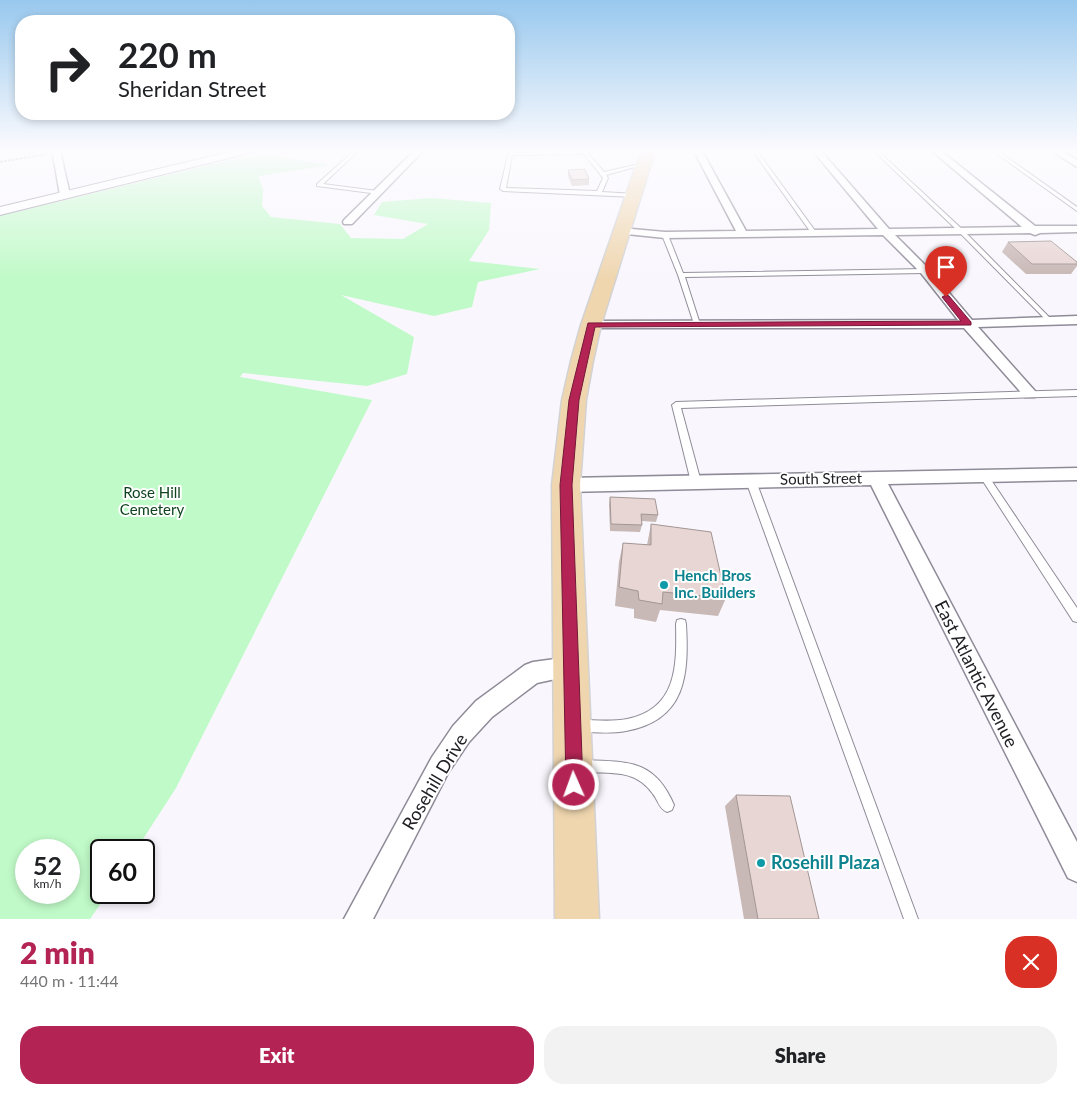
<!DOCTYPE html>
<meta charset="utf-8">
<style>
:root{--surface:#fff;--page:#f2f2f2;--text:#202124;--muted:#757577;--accent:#b32454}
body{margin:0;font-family:Lato,sans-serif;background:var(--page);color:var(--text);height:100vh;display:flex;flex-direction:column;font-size:19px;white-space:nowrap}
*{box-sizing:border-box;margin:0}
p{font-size:16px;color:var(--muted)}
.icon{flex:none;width:28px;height:28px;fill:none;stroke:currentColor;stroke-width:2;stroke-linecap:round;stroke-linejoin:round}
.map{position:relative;height:919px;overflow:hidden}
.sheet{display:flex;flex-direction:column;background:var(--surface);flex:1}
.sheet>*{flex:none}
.banner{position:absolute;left:15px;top:15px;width:500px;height:105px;border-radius:20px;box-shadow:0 2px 8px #0003;background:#fff;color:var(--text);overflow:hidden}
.speed{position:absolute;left:15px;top:839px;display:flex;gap:10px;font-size:25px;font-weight:700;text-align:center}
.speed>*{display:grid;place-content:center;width:65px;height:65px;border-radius:50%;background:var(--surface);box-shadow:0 2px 8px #0003;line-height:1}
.speed small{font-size:12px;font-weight:400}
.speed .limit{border:2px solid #111;border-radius:8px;background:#fff;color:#111}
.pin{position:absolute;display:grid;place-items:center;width:42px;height:42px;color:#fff;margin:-51px -21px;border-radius:50% 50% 50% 0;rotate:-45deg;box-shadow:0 0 5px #0007}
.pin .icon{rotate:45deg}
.me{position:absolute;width:55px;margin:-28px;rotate:358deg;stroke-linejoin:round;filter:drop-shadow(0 0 4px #0008)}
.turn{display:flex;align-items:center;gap:18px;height:105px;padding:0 20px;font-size:22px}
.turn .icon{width:65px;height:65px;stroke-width:2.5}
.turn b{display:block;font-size:35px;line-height:42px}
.round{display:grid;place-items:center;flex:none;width:52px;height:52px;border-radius:20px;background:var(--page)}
.head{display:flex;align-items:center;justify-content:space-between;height:85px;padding:0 20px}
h1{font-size:30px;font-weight:800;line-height:38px;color:var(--accent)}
.cta{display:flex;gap:10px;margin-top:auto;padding:10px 20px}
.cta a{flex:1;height:58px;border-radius:20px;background:var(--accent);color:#fff;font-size:20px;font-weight:800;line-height:58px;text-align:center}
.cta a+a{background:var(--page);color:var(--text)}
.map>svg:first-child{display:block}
.green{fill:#c0fac8;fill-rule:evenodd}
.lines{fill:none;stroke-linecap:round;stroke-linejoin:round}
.service-casing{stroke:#8f8b98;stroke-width:2}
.minor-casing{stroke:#8f8b98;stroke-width:3}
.tertiary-casing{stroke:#8f8b98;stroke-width:2}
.primary-casing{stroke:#d3d2d3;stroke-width:3}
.path{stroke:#848287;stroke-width:2;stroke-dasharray:3 1;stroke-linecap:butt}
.service{fill:#fff;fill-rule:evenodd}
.minor{fill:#fff;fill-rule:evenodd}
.tertiary{fill:#fff;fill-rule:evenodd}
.primary{fill:#efd6af;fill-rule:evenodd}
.wall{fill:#c8b8b6}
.building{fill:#e8d6d4;stroke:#a29694}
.route{fill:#b32454;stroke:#741737}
.culture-dot{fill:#0f9aa8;stroke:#fff;stroke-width:2}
.labels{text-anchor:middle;stroke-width:4;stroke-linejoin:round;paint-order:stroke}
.street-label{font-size:15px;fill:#222025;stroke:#fff}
.park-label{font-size:15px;fill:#10441e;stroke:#fff}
.culture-label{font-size:15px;font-weight:bold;fill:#0d838f;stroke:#fff;text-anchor:start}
.near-street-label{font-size:18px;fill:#222025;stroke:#fff}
.near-culture-label{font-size:18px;font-weight:bold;fill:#0d838f;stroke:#fff;text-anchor:start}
</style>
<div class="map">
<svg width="1077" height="919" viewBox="0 0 1077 919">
<rect width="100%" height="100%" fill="#f9f7fd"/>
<path class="green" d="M273,156L331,165L258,176L263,189L262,206L271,217L340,224L351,238L403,239L428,224L374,215L382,202L431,198L491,203L489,230L469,261L540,269L478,282L472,307L434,316L341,295L414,337L407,374L367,386L243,373L240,377L372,400L176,788L136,850H101V892L108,893L90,919H0V216L238,158ZM26,850H69V892H26Z"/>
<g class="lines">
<defs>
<g id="service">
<polygon points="354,151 358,151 323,184 377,191 380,193 379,194 317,186 317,184"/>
<path d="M509,151H513V153L586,151L604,172L644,163L646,164L606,175L608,178L602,192L636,194L637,195L634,197L503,191L500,189ZM584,154L603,178L597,191L506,188L512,155Z"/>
<polygon points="753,151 757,151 816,232 816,234 812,234"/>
<polygon points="874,151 878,151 963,230 1052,320 1052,322 1048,322 959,232"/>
<polygon points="993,151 998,151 1077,207 1077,211"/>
<polygon points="663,234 668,235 683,273 925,269 928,271 925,273 685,277 700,324 697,326 694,324 678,275 662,235"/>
<polygon points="1077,390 1077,396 681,408 701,482 699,484 693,484 691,482 672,405 676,402"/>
<polygon points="984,473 987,474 1077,608 1077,622 1073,621 981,478 980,476 981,474"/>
<polygon points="751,478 754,479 756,481 918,919 904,919 746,481 748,479"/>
<path d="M681,619L685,620L686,624C689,675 686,720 626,731C611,734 595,732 580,732L576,730L574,726L576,722L580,720C595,720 611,722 627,719C677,709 677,666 676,624L677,620Z"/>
<path d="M582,760C626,762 654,758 674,805L672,810L667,812C659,809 658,800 653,794C635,768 610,774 582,772L577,771L576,766L577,761Z"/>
</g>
<g id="minor">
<polygon points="54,151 62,151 61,155 70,195 68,197 62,197 60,195 53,155"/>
<polygon points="414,151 423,151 352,224 344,224 343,222 344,220"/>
<polygon points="694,151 702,151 746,231 878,229 813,151 821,151 889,229 1022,227 932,151 941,151 1035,226 1077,226 1077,232 1040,233 1035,235 1030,233 895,235 929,269 972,320 1077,316 1077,324 978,327 1035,391 1037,394 1035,397 1025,397 964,328 586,328 585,325 591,321 958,320 921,273 883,235 665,238 617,233 616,231 617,229 621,228 665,232 736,231"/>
<polygon points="1052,151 1062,151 1077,160 1077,167"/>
<polygon points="1077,468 1077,480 888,484 1077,842 1077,882 1068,878 871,485 566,492 560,490 558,485 560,480 566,478"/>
<polygon points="570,657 578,660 581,667 578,674 537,683 492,717 469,742 448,773 373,919 344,919 432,757 453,726 476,701 525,665 533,662"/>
</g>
<polygon id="tertiary" points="233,151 250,151 249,153 0,215 0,207"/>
<polygon id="primary" points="641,151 655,151 601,325 593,361 586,400 580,485 599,919 555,919 552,485 562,400 571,361 581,325"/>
</defs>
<use href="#service" class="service-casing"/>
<use href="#minor" class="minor-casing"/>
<use href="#tertiary" class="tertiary-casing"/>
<use href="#primary" class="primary-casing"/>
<polyline class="path" points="0,162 46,154"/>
<use href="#service" class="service"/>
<use href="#minor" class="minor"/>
<use href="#tertiary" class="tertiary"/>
<use href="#primary" class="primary"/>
</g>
<g class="wall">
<polygon points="568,170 589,179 589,185 572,186 568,176"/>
<polygon points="1008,242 1077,262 1077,266 1071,274 1026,274 1002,252"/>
<polygon points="610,497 658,515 656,522 642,521 642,525 640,532 610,531 609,504"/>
<polygon points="651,524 726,598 718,616 660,610 656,622 634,618 634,609 615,606 619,562 623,543 647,545"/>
<polygon points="736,795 819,919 744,919 725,806"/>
</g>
<g class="building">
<polygon points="585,169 589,179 572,180 568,170"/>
<polygon points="1051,241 1077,262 1077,264 1032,264 1008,242"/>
<polygon points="610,497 655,499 658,515 641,514 642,525 611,524"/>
<polygon points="651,524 711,532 726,598 663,592 662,604 639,600 638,591 619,587 623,543 651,545"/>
<polygon points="736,795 790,796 819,919 758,919"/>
</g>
<linearGradient id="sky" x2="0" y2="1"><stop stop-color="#98c8ee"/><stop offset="0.54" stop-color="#fcfbfe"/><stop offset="1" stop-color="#fcfbfe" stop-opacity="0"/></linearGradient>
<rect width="1077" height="279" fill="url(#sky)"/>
<polygon class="route" points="946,295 949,296 971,322 971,325 595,327 579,400 572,485 583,785 580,791 574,794 568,791 566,785 560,485 569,400 588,323 961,321 942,297"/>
<g class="culture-dot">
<circle cx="664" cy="585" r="5"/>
<circle cx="761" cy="863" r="5"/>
</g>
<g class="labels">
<g class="street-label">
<text transform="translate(821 479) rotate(-1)" y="5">South Street</text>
</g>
<g class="park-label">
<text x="152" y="498">Rose Hill<tspan x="152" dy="17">Cemetery</tspan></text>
</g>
<g class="culture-label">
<text x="674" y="581">Hench Bros<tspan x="674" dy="17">Inc. Builders</tspan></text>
</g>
<g class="near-street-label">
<text transform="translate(976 674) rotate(63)" y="6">East Atlantic Avenue</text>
<text transform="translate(435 782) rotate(-59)" y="6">Rosehill Drive</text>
</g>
<g class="near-culture-label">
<text x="771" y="869">Rosehill Plaza</text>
</g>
</g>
</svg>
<div class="speed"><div>52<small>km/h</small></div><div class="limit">60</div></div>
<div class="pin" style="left:946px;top:297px;background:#d93025"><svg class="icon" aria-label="arrive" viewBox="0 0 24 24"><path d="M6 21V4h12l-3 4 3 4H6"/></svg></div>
<svg class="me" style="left:574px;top:785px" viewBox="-20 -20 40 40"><circle r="17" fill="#b32454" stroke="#fff" stroke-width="3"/><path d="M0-11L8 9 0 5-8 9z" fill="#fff"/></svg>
<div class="banner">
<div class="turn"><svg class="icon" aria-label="right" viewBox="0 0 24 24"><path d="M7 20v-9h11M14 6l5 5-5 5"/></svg><div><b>220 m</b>Sheridan Street</div></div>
</div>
</div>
<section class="sheet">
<div class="head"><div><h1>2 min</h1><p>440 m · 11:44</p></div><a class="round" style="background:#d93025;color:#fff"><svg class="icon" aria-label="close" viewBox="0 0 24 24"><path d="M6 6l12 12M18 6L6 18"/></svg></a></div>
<div class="cta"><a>Exit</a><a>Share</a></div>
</section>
